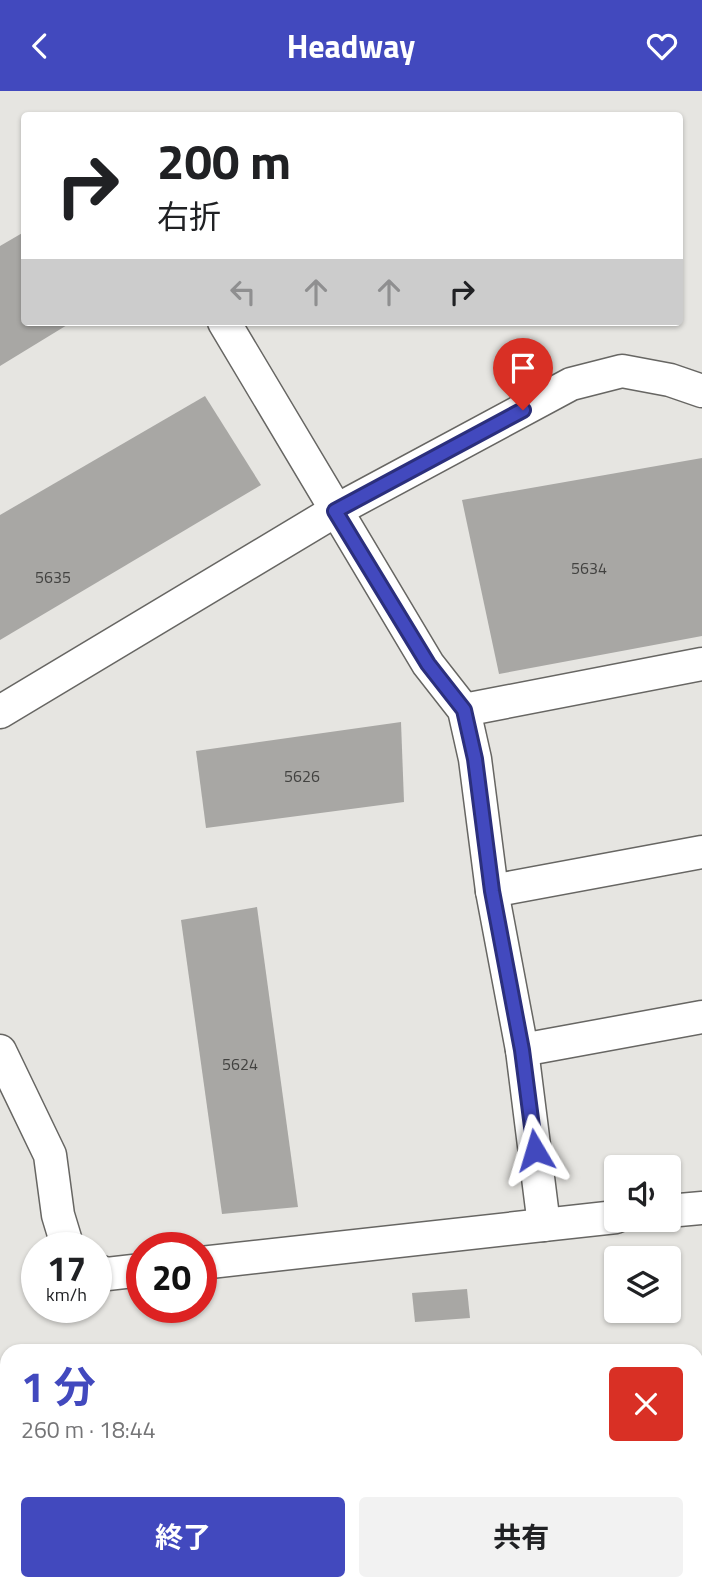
<!DOCTYPE html>
<html lang="ja">
<meta charset="utf-8">
<style>
:root{--surface:#fff;--page:#f2f2f2;--text:#202124;--muted:#757577;--accent:#4249be}
body{margin:0;font-family:"Titillium Web","Noto Sans JP",sans-serif;background:var(--page);color:var(--text);height:100vh;display:flex;flex-direction:column;font-size:26px;white-space:nowrap}
*{box-sizing:border-box;margin:0}
p{font-size:23px;color:var(--muted)}
.icon{flex:none;width:38px;height:38px;fill:none;stroke:currentColor;stroke-width:2;stroke-linecap:round;stroke-linejoin:round}
.map{position:relative;flex:1;overflow:hidden}
.panel{position:absolute;left:0px;top:1253px;width:704px;height:247px;display:flex;flex-direction:column;background:var(--surface);border-radius:21px 21px 0 0;box-shadow:0 2px 5px #0004}
.panel>*{flex:none}
.banner{position:absolute;left:21px;top:21px;width:662px;height:214px;border-radius:7px;box-shadow:0 2px 5px #0004;background:#fff;color:var(--text);overflow:hidden}
.tools{position:absolute;left:604px;top:1064px;display:grid;gap:14px}
.tools a{display:grid;place-items:center;width:77px;height:77px;border-radius:7px;background:var(--surface);box-shadow:0 2px 5px #0004;font-size:35px}
.speed{position:absolute;left:21px;top:1141px;display:flex;gap:14px;font-size:35px;font-weight:700;text-align:center}
.speed>*{display:grid;place-content:center;width:91px;height:91px;border-radius:50%;background:var(--surface);box-shadow:0 2px 5px #0004;line-height:1}
.speed small{font-size:18px;font-weight:400}
.speed .limit{border:10px solid #d22;background:#fff;color:#111}
.pin{position:absolute;display:grid;place-items:center;width:60px;height:60px;color:#fff;margin:-72px -30px;border-radius:50% 50% 50% 0;rotate:-45deg;box-shadow:0 0 7px #0007}
.pin .icon{rotate:45deg}
.me{position:absolute;width:77px;margin:-38px;rotate:353deg;stroke-linejoin:round;filter:drop-shadow(0 0 5px #0008)}
.turn{display:flex;align-items:center;gap:24px;height:147px;padding:0 21px;font-size:32px}
.turn .icon{width:91px;height:91px;stroke-width:2.5}
.turn b{display:block;font-size:49px;line-height:60px}
.lanes{display:flex;align-items:center;height:66px;padding:0 21px;background:#0003;justify-content:center;gap:35px;direction:ltr}
.lanes .off{opacity:.35}
.round{display:grid;place-items:center;flex:none;width:74px;height:74px;border-radius:7px;background:var(--page)}
.head{display:flex;align-items:center;justify-content:space-between;height:119px;padding:0 21px}
h1{font-size:42px;font-weight:700;line-height:52px;color:var(--accent)}
.action{display:flex;gap:14px;margin-top:auto;padding:14px 21px}
.action a{flex:1;height:80px;border-radius:7px;background:var(--accent);color:#fff;font-size:28px;font-weight:700;line-height:80px;text-align:center}
.action a+a{background:var(--page);color:var(--text)}
header{display:flex;justify-content:space-between;align-items:center;height:91px;padding:0 21px;background:var(--accent);color:#fff;font-size:32px;font-weight:700}
.map>svg:first-child{display:block}
.building{fill:#a8a7a4}
.lines{fill:none;stroke-linecap:round;stroke-linejoin:round}
.minor-casing{stroke:#676663;stroke-width:35}
.highway-casing{stroke:#676663;stroke-width:42}
.minor{stroke:#fff;stroke-width:32}
.highway{stroke:#fff;stroke-width:38}
.route-casing{stroke:#2b2f7c;stroke-width:18}
.route{stroke:#4249be;stroke-width:12}
.labels{text-anchor:middle;stroke-width:6;stroke-linejoin:round;paint-order:stroke}
.number-label{font-size:16px;fill:#424240}
</style>
<header><svg class="icon" aria-label="back" viewBox="0 0 24 24"><path d="M15 5l-7 7 7 7"/></svg>Headway<svg class="icon" aria-label="heart" viewBox="0 0 24 24"><path d="M12 20l-8-8c-3-5 5-10 8-4 3-6 11-1 8 4z"/></svg></header>
<div class="map">
<svg width="702" height="1499" viewBox="0 0 702 1499">
<rect width="100%" height="100%" fill="#e6e5e1"/>
<g class="building">
<polygon points="24,141 24,231 72,231 0,275 0,155"/>
<polygon points="205,305 261,394 0,549 0,424"/>
<polygon points="702,367 702,545 499,583 462,409"/>
<polygon points="401,631 404,711 206,737 196,660"/>
<polygon points="257,816 298,1116 222,1123 181,829"/>
<polygon points="467,1198 470,1227 415,1231 412,1202"/>
<polygon points="7,1444 7,1488 0,1473 0,1447"/>
<polygon points="9,1493 46,1493 49,1499 12,1499"/>
<polygon points="123,1493 152,1494 151,1499 122,1499"/>
<polygon points="222,1493 273,1493 273,1499 221,1499"/>
<polygon points="304,1493 347,1493 345,1499 317,1499"/>
<rect x="357" y="1493" width="51" height="6"/>
<polygon points="413,1493 433,1493 432,1499 413,1499"/>
</g>
<g class="lines">
<defs>
<g id="minor">
<polyline points="224,231 428,573 464,619 475,668 492,800 522,959 544,1134"/>
<polyline points="464,619 702,573"/>
<polyline points="0,621 335,420 571,293 622,280 670,289 702,300"/>
<polyline points="492,800 702,761"/>
<polyline points="522,959 702,926"/>
<polyline points="0,960 50,1064 58,1124 68,1157"/>
<polyline points="668,1120 702,1117"/>
<polyline points="201,1172 616,1126"/>
<polyline points="96,1179 107,1183 142,1179"/>
</g>
<g id="highway">
<polyline points="0,1360 7,1360"/>
<polyline points="696,1363 702,1363"/>
<polyline points="0,1406 7,1406"/>
<polyline points="696,1407 702,1407"/>
<polyline points="696,1454 702,1448"/>
<polyline points="509,1493 525,1499"/>
<polyline points="557,1493 566,1499"/>
<polyline points="620,1493 635,1499"/>
<polyline points="688,1493 691,1499"/>
</g>
</defs>
<use href="#minor" class="minor-casing"/>
<use href="#highway" class="highway-casing"/>
<use href="#minor" class="minor"/>
<use href="#highway" class="highway"/>
</g>
<g class="lines">
<defs>
<polyline id="route" points="523,319 335,420 428,573 464,619 475,668 492,800 522,959 535,1059"/>
</defs>
<use href="#route" class="route-casing"/>
<use href="#route" class="route"/>
</g>
<g class="labels">
<g class="number-label">
<text x="589" y="483">5634</text>
<text x="53" y="492">5635</text>
<text x="302" y="691">5626</text>
<text x="240" y="979">5624</text>
</g>
</g>
</svg>
<div class="tools">
<a><svg class="icon" aria-label="sound" viewBox="0 0 24 24"><path d="M4 9h4l5-4v14l-5-4H4zM17 9q2 3 0 6"/></svg></a>
<a><svg class="icon" aria-label="layers" viewBox="0 0 24 24"><path d="M12 4l9 5-9 5-9-5zM3 14l9 5 9-5"/></svg></a>
</div>
<div class="speed"><div>17<small>km/h</small></div><div class="limit">20</div></div>
<div class="pin" style="left:523px;top:319px;background:#d93025"><svg class="icon" aria-label="arrive" viewBox="0 0 24 24"><path d="M6 21V4h12l-3 4 3 4H6"/></svg></div>
<svg class="me" style="left:535px;top:1059px" viewBox="-20 -20 40 40"><path d="M0-17L14 15 0 8-14 15z" fill="#4249be" stroke="#fff" stroke-width="4"/></svg>
<div class="banner">
<div class="turn"><svg class="icon" aria-label="right" viewBox="0 0 24 24"><path d="M7 20v-9h11M14 6l5 5-5 5"/></svg><div><b>200 m</b>右折</div></div>
<div class="lanes"><svg class="icon off" aria-label="left" viewBox="0 0 24 24"><path d="M17 20v-9H6M10 6l-5 5 5 5"/></svg><svg class="icon off" aria-label="ahead" viewBox="0 0 24 24"><path d="M12 20V5M6 11l6-6 6 6"/></svg><svg class="icon off" aria-label="ahead" viewBox="0 0 24 24"><path d="M12 20V5M6 11l6-6 6 6"/></svg><svg class="icon" aria-label="right" viewBox="0 0 24 24"><path d="M7 20v-9h11M14 6l5 5-5 5"/></svg></div>
</div>
<section class="panel">
<div class="head"><div><h1>1 分</h1><p>260 m · 18:44</p></div><a class="round" style="background:#d93025;color:#fff"><svg class="icon" aria-label="close" viewBox="0 0 24 24"><path d="M6 6l12 12M18 6L6 18"/></svg></a></div>
<div class="action"><a>終了</a><a>共有</a></div>
</section>
</div>
